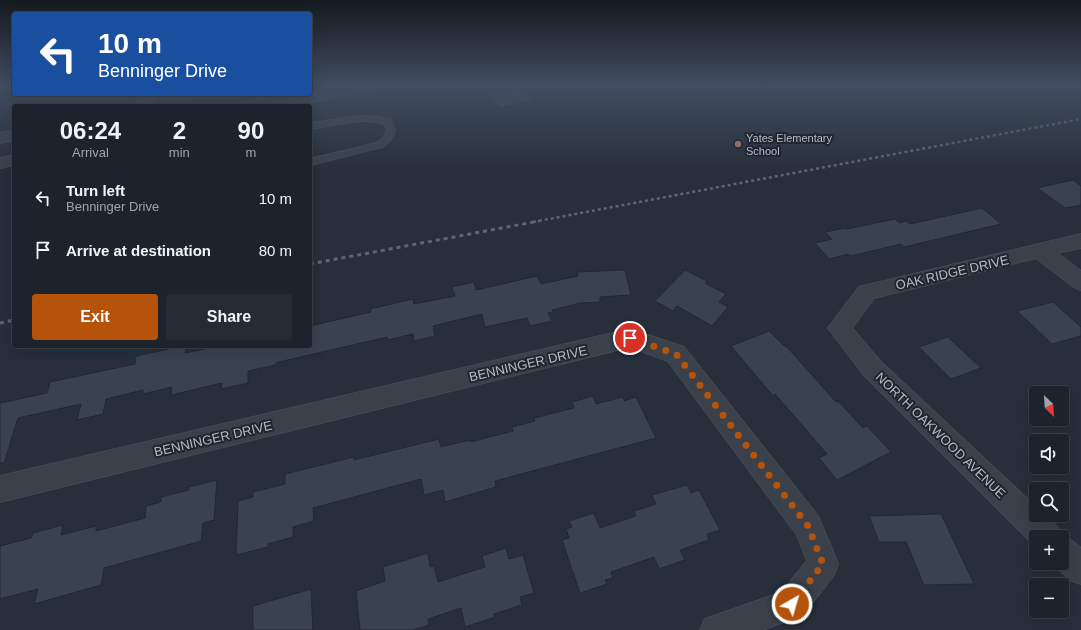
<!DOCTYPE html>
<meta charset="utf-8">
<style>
:root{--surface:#1c232c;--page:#252b34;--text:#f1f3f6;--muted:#a0a4a9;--line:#3a4048;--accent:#b45309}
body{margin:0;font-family:Helvetica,sans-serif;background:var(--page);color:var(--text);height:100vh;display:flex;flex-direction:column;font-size:15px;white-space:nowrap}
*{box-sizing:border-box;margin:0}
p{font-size:13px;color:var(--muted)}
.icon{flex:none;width:22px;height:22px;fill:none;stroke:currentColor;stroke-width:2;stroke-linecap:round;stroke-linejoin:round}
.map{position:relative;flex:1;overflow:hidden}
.sheet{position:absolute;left:12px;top:104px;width:300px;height:244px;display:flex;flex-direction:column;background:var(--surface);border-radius:4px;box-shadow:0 4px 16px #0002,0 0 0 1px var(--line)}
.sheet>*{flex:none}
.hud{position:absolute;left:12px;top:12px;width:300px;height:84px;border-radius:4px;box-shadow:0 4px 16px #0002,0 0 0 1px var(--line);background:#1a4fa0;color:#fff;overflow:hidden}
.needle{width:26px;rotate:155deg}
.buttons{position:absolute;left:1029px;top:386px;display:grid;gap:8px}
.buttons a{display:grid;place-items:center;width:40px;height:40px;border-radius:4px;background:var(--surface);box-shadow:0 4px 16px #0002,0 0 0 1px var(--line);font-size:20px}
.pin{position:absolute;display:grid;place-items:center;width:34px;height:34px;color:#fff;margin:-17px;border:2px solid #fff;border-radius:50%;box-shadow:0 1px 4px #0007}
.me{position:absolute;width:44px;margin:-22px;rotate:38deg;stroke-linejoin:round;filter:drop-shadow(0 0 3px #0008)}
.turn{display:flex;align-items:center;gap:14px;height:84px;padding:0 20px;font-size:18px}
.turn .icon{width:52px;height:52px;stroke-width:2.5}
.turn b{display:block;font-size:28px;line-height:34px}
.eta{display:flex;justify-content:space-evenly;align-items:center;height:68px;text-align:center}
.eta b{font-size:24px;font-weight:800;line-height:28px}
.cta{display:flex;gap:8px;margin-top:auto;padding:8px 20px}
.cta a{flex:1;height:46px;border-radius:4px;background:var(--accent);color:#fff;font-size:16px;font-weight:800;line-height:46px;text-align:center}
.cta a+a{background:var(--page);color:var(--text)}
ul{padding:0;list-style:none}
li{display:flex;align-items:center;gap:12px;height:52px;padding:0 20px}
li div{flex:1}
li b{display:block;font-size:15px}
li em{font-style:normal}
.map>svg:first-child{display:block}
.water{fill:#1b2736}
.building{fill:#394350;stroke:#212831}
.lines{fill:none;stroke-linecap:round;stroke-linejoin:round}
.lane-casing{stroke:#434a53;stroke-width:2}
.street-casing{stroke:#434a53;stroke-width:2}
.lane{fill:#3a414a;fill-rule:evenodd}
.street{fill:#3a414a;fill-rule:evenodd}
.rail-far1{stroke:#5c6571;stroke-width:2.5;stroke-dasharray:3 3;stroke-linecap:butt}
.rail{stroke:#5c6571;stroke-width:3;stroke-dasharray:4 4;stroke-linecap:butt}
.route{stroke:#b45309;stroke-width:7;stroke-dasharray:0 12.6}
.education-dot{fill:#8d6e63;stroke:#1f262f;stroke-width:1.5}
.labels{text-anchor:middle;stroke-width:4;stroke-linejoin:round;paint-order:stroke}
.far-poi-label{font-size:11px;fill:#b5bcc6;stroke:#1f262f;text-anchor:start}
.street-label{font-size:13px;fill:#b5bcc6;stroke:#1f262f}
</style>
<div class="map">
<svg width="1081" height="630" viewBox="0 0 1081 630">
<rect width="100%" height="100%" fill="#262f3a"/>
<polygon class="water" points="196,94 275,94 219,106 197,106"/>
<g class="building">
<polygon points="517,85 522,85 535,99 500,108 487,92"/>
<polygon points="1073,180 1081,186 1081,205 1065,208 1037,188"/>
<polygon points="982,208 1001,224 904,247 901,244 851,256 849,254 829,259 815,243 832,239 825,232 846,228 847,229 895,219 899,223 906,221 910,224"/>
<polygon points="625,270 631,295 600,297 600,302 580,303 552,310 553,312 548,313 552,321 530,326 527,318 485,327 482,314 433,326 435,336 414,341 413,334 387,340 387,337 279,362 276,363 276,365 248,371 248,383 221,389 222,383 171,395 172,387 143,394 143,390 106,399 103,414 77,420 81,404 18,418 4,463 0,463 0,403 47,393 50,382 135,364 136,356 182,346 186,346 185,353 218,346 310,346 310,326 371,312 370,309 413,299 414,304 455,296 452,287 474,282 476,290 537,276 541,284 578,276 577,272"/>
<polygon points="685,270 707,281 705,283 726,294 719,302 728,307 712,326 677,306 673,311 655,301"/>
<polygon points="1053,302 1081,327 1081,336 1052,344 1017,311"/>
<polygon points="769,331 784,346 786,346 836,402 838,401 863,428 867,426 891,452 837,480 819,458 827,454 775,394 773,396 731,346"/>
<polygon points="948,337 981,368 951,379 919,347"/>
<polygon points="593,396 596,404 623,397 624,401 636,397 656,438 495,481 496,487 445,502 443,490 424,495 421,479 313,508 314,521 293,527 293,537 268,544 268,547 236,555 238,501 253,497 253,492 285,484 285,474 354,457 354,460 439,439 441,447 470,440 470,442 513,431 512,427 535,421 534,418 574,408 572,402"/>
<polygon points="217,480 214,520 203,523 201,541 104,568 101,585 34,604 38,589 0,599 0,546 31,538 33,533 63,525 61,535 96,526 96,531 145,518 146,506 161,502 161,497 189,490 189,487"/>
<polygon points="687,485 691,493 699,490 720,530 707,534 709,540 680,550 685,560 659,569 654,557 611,572 613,578 605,580 607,584 580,593 562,540 569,538 566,529 572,527 569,521 594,513 600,528 636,516 634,511 656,504 652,495"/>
<polygon points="941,514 974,584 924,585 906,542 879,542 869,516"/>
<polygon points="506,548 509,559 523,555 534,593 520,597 522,605 494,614 495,617 465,627 461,608 428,619 429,625 414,630 360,630 356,591 385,581 383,567 428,553 430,567 434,566 438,582 485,567 482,556"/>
<polygon points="311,589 313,630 253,630 253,606"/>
</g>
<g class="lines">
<defs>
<path id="lane" d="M359,116L379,117L391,120L395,131L390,141L382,147L310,165V159L376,143L383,138L387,131L384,124C360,116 334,126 310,129V123Z"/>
<g id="street">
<polygon points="351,85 378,85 376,88 296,106 267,106 270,103"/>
<polygon points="144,94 160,94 149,106 132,106"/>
<polygon points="14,130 14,140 0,143 0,133"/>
<polygon points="14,155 14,165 0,168 0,158"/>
<polygon points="1081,234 1081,248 1057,253 1081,271 1081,290 1074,287 1036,258 874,298 852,328 879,360 1036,507 1036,515 1045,515 1057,527 1061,536 1072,541 1081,548 1081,584 1070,580 1053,563 1062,563 1062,537 1036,537 1036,547 863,374 828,328 859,287"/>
<polygon points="630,329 684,347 818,516 838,564 834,575 803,615 762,630 700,630 705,619 782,592 807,561 797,535 668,361 630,347 0,502 0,476"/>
</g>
</defs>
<use href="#lane" class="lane-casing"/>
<use href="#street" class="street-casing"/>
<use href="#lane" class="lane"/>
<use href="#street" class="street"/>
<polyline class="rail-far1" points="533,222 1081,119"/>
<g class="rail">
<polyline points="310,264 539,221"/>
<polyline points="0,323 14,320"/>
</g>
</g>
<linearGradient id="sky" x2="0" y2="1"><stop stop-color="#151a20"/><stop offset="0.49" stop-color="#414d60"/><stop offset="1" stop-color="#414d60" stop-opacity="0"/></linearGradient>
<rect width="1081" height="173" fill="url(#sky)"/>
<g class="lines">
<polyline class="route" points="630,338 676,354 808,526 823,564 792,604"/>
</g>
<circle class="education-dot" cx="738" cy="144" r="4"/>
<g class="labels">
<g class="far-poi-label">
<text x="746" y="142">Yates Elementary<tspan x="746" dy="13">School</tspan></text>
</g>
<g class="street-label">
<text transform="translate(952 272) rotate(-13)" y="5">OAK RIDGE DRIVE</text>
<text transform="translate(528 363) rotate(-13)" y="5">BENNINGER DRIVE</text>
<text transform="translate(941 435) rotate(44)" y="5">NORTH OAKWOOD AVENUE</text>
<text transform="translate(213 438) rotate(-13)" y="5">BENNINGER DRIVE</text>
</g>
</g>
</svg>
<div class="buttons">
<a><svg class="needle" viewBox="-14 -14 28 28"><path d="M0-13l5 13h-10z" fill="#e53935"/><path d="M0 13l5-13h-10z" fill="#a0a4a9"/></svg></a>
<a><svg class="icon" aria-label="sound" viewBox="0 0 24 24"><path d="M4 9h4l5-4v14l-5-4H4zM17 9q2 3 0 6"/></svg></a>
<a><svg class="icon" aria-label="search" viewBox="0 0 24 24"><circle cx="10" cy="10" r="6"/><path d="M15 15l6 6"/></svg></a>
<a>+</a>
<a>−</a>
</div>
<div class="pin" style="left:630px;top:338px;background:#d93025"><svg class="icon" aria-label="arrive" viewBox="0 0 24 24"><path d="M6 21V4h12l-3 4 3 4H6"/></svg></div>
<svg class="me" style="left:792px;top:604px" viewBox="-20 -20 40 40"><circle r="17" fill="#b45309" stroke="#fff" stroke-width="3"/><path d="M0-11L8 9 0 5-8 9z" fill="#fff"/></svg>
<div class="hud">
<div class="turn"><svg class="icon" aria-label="left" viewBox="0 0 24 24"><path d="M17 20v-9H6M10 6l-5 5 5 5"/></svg><div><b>10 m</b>Benninger Drive</div></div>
</div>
<section class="sheet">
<div class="eta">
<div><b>06:24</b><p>Arrival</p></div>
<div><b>2</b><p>min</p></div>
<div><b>90</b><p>m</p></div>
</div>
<ul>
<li><svg class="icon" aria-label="left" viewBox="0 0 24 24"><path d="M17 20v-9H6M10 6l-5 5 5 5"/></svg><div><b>Turn left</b><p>Benninger Drive</p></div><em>10 m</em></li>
<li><svg class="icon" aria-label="arrive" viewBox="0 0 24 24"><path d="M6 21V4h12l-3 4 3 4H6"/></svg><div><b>Arrive at destination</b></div><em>80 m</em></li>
</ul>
<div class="cta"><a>Exit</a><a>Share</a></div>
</section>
</div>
